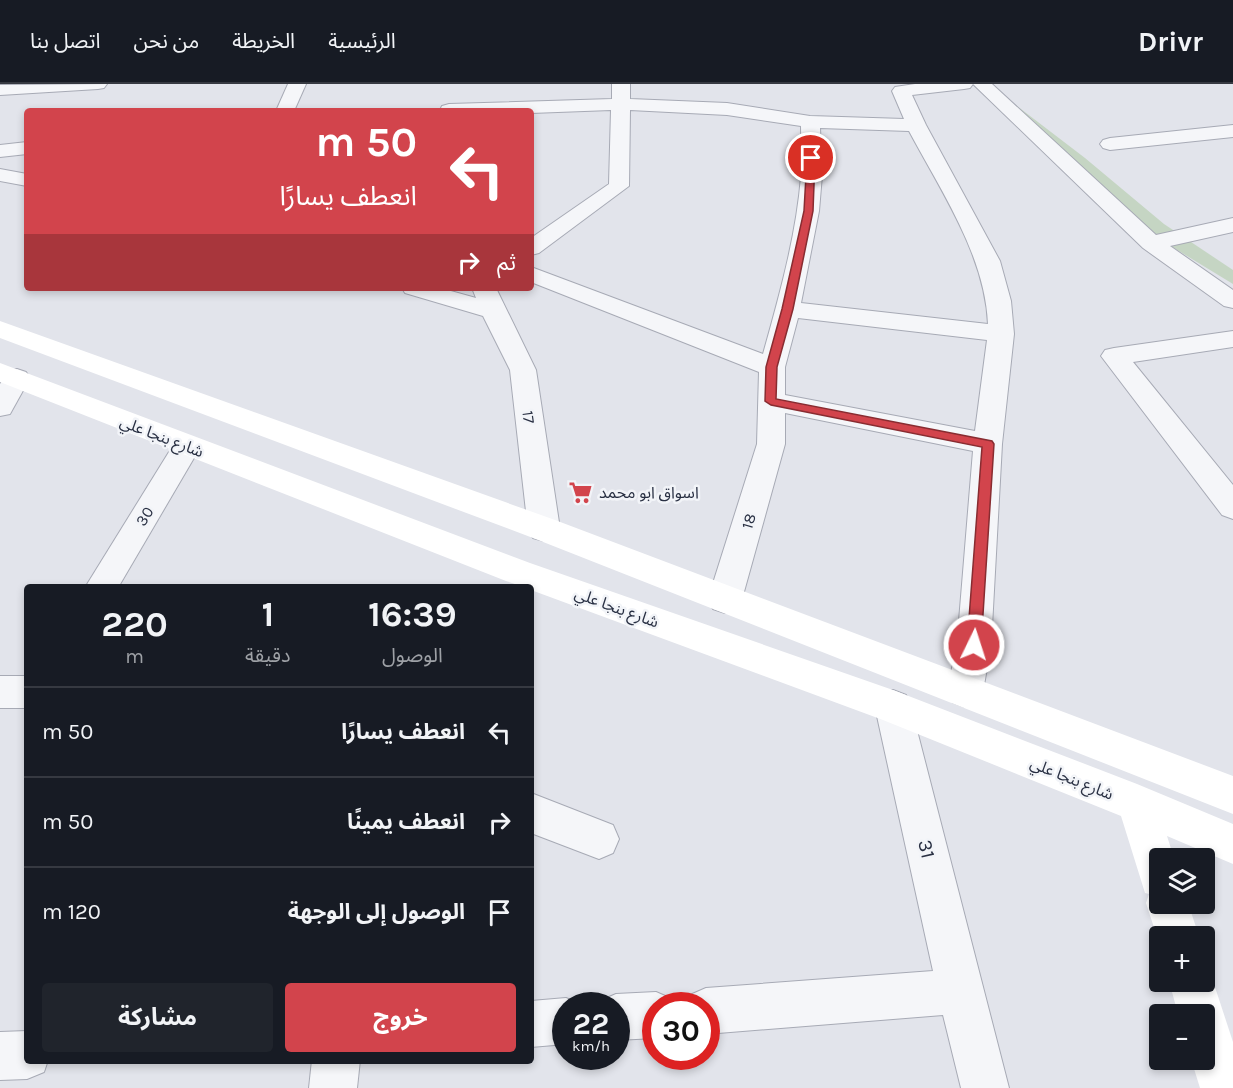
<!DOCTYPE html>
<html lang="ar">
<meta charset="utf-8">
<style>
:root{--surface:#171b24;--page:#20242c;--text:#f1f3f6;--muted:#9ea1a6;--line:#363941;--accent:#d2444c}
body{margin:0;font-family:Karla,"Noto Sans Arabic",sans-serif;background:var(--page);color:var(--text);direction:rtl;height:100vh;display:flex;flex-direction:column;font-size:22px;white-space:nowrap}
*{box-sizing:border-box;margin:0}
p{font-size:20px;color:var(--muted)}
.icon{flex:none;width:33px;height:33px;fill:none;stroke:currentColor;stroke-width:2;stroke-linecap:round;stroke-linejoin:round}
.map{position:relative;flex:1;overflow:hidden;direction:ltr}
.sheet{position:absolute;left:24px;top:500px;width:510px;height:480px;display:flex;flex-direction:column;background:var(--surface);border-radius:6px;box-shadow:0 3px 9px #0003;direction:rtl}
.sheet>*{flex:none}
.guide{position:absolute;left:24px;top:24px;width:510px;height:183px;border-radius:6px;box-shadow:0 3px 9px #0003;direction:rtl;background:#d2444c;color:#fff;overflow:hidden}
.tools{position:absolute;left:1149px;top:764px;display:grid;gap:12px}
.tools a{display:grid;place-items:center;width:66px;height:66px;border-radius:6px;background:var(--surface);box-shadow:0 3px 9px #0003;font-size:30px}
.speed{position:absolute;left:552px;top:908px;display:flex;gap:12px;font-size:30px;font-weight:700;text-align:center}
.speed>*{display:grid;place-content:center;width:78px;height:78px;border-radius:50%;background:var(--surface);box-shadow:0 3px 9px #0003;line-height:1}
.speed small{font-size:15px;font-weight:400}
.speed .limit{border:9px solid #d22;background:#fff;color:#111}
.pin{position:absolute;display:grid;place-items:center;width:51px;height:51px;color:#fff;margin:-26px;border:3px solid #fff;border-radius:50%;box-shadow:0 2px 6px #0007}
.me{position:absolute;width:66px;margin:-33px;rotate:4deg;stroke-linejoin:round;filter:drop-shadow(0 0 4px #0008)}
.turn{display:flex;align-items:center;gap:21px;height:126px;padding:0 18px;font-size:27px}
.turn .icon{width:78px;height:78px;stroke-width:2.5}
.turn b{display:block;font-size:42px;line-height:51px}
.then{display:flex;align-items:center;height:57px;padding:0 18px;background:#0003;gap:12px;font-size:22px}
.eta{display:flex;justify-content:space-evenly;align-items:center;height:102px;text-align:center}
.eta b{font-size:36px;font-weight:700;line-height:42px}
.button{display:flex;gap:12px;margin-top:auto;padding:12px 18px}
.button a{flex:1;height:69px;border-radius:6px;background:var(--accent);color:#fff;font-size:24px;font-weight:700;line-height:69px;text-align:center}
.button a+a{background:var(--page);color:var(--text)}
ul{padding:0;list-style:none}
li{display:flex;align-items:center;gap:18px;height:90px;padding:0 18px;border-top:2px solid var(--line)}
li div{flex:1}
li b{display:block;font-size:22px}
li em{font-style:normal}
header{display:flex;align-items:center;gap:36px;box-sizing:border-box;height:84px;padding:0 30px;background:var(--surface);border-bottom:2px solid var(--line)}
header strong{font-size:28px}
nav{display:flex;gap:33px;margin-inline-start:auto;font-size:21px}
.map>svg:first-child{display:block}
.green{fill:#c5d5c3}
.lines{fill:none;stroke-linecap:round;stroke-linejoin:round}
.street-casing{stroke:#a7aab5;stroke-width:2}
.street{fill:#f5f6f9;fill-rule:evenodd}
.secondary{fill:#fff;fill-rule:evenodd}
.route{fill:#d2444c;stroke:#882c31;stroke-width:1.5}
.labels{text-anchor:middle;stroke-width:5;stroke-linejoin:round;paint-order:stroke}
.street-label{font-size:16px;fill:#293043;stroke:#f2f4f8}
.poi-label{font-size:16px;fill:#293043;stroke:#f2f4f8;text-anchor:start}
.near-street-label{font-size:20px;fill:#293043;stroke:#f2f4f8}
</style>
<header>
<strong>Drivr</strong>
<nav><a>الرئيسية</a><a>الخريطة</a><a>من نحن</a><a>اتصل بنا</a></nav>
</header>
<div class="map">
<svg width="1233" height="1004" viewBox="0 0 1233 1004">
<rect width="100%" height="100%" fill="#e2e4eb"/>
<polygon class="green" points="996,6 1085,74 1164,140 1233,186 1233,200 1169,161 1116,119"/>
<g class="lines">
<defs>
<g id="street">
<polygon points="107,0 104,4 98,5 0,11 0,1"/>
<polygon points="288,0 306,0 294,27 276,27"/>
<path d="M612,0H630V15L727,19L810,32L904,35L892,7L895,3L915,0H973L970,4L964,5L912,11L926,41L1000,177L1011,217L1014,250L1002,360L991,561L983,607L978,618L965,623L952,618L947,607L957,561L973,367L785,329V360L742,515L737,525L725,529L713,525L708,515L757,360L759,288L531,198V183L763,270C779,213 796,153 801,93C803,77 801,59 801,42L727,31L630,26L629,102L539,169L531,171V154L609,100L611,26L531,29L440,26L442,22L449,20L612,15ZM820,44L909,47C941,107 985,171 988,240L801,219L819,127L822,91ZM798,234L987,256L975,347L785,311V283Z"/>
<polygon points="973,0 992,0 1156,151 1233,134 1233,148 1170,162 1233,206 1233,224 1224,222 1143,164"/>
<polygon points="1233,41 1233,53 1110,66 1103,64 1100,60 1103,56 1110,54"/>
<polygon points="27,58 27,70 0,73 0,61"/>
<polygon points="0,85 27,90 27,102 0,97"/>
<polygon points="402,204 440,204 476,214 472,204 496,204 536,286 560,445 555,454 544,457 533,454 528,445 510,286 483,232 405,209"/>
<polygon points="1233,247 1233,263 1133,278 1233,401 1233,435 1222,431 1101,272 1105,266 1114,264"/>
<polygon points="17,285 26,288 30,294 10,330 0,332 0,300 8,288"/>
<polygon points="187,352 197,355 201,362 119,502 86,502 177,355"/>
<rect x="0" y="592" width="27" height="32"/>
<polygon points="893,606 906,611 911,623 1009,1004 961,1004 943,931 706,950 706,921 686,921 690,911 706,904 933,887 875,623 880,611"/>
<polygon points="531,709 613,741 619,755 613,769 599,775 531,749"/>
<polygon points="656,908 672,915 675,921 656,921 656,954 616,956 616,921 598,921 600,917 616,910"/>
<polygon points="566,914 582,921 566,921 566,960 531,963 531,917"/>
<polygon points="27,947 27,976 48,976 44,988 27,995 0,996 0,948"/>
<polygon points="312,976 360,976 357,1004 309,1004"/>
</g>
</defs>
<use href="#street" class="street-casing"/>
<use href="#street" class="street"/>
<g class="secondary">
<polygon points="0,237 555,436 1233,692 1233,730 533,454 0,254"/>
<polygon points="0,279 530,479 893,606 1137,700 1233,740 1233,780 1167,752 1174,774 1160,774 1160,819 1188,819 1199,852 1160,852 1160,862 1146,819 1149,810 1145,809 1121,732 883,636 531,506 531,502 521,502 506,497 0,298"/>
<polygon points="1204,880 1213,897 1233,958 1233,1004 1200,1004 1191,975 1204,975 1204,930 1178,930 1169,897 1204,897"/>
</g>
</g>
<polygon class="route" points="811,71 815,74 813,127 793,225 777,283 776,315 992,357 994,360 981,561 979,566 974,568 969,566 967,561 982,363 771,321 765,317 766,283 782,225 804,127 807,74"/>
<defs>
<symbol id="supermarket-bare" viewBox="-9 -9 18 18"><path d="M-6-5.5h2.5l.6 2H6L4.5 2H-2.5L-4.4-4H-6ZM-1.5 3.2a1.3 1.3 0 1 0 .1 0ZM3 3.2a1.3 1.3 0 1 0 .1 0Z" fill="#d2444c" stroke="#f2f4f8" stroke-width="2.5" paint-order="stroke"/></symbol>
</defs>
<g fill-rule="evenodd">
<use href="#supermarket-bare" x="564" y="392" width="33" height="33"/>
</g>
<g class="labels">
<g class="street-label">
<text transform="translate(529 333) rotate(82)" y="6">17</text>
<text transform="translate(162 352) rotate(21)" y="6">شارع بنجا علي</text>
<text transform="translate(144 432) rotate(-59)" y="6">30</text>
<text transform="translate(748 437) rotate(-74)" y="6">18</text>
<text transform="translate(617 523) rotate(20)" y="6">شارع بنجا علي</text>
<text transform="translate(1072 694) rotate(22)" y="6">شارع بنجا علي</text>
</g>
<g class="poi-label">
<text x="599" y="414">اسواق ابو محمد</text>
</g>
<g class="near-street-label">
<text transform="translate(927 765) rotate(77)" y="7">31</text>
</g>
</g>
</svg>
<div class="tools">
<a><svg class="icon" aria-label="layers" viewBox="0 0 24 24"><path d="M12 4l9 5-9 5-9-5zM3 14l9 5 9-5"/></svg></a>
<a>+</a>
<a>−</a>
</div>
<div class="speed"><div>22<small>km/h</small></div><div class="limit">30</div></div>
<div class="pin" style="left:811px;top:74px;background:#d93025"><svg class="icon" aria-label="arrive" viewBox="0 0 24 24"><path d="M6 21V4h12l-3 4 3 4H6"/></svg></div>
<svg class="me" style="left:974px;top:561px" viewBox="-20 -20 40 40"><circle r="17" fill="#d2444c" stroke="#fff" stroke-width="3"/><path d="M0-11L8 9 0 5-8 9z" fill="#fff"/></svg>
<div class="guide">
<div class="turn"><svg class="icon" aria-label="left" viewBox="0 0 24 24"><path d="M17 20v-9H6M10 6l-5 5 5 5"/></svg><div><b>50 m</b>انعطف يسارًا</div></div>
<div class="then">ثم<svg class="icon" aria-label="right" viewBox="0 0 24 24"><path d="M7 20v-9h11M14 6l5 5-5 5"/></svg></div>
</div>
<section class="sheet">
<div class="eta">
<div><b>16:39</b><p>الوصول</p></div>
<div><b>1</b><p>دقيقة</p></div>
<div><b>220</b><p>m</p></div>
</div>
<ul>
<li><svg class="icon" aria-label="left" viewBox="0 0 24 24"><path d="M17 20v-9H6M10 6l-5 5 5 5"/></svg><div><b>انعطف يسارًا</b></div><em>50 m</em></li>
<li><svg class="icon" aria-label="right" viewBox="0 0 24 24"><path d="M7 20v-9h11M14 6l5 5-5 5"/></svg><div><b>انعطف يمينًا</b></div><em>50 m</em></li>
<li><svg class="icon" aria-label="arrive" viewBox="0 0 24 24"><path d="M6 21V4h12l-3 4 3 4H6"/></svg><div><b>الوصول إلى الوجهة</b></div><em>120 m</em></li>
</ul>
<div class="button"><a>خروج</a><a>مشاركة</a></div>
</section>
</div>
